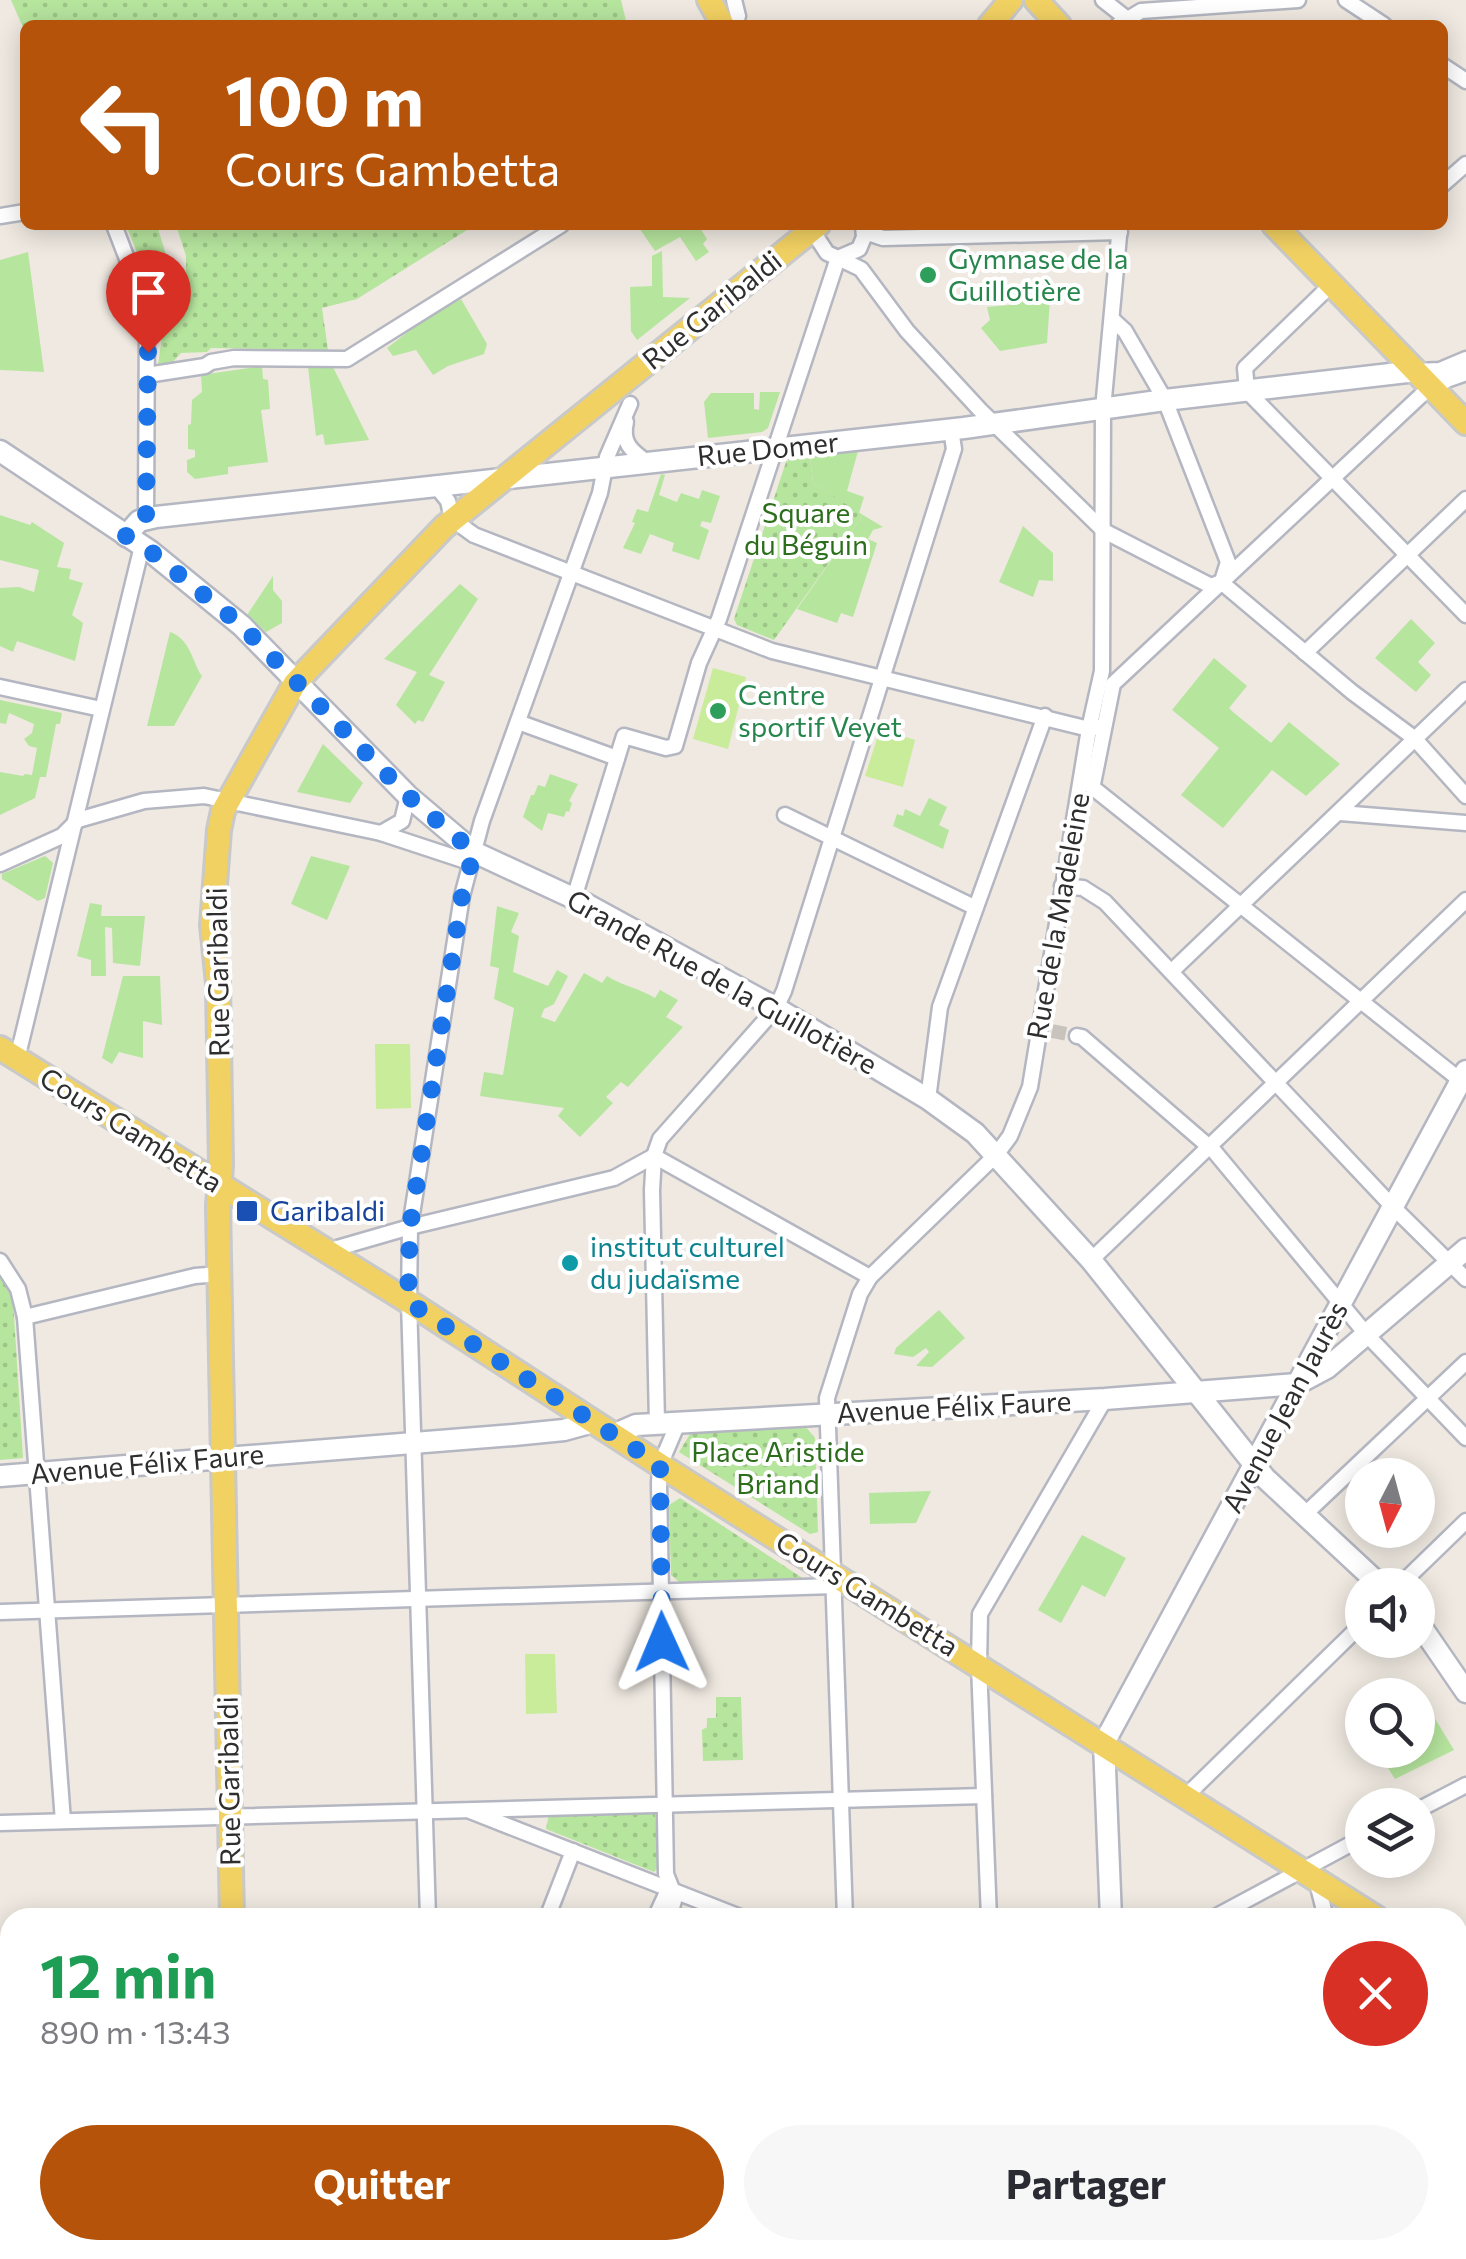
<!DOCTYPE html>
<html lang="fr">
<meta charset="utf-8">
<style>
:root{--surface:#fff;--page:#f7f7f7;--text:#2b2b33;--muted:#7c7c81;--accent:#b45309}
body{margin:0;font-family:Commissioner,sans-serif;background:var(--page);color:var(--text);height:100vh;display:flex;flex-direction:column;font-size:38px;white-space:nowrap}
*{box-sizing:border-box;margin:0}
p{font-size:32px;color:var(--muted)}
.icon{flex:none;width:55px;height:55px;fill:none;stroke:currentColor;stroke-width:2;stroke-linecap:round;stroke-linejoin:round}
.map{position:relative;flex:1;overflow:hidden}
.sheet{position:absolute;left:0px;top:1908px;width:1468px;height:352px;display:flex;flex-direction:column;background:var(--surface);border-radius:30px 30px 0 0;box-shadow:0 5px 25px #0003}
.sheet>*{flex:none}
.guide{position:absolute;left:20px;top:20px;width:1428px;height:210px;border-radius:15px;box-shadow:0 5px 25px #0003;background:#b45309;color:#fff;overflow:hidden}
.needle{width:65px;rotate:186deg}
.tools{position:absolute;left:1345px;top:1458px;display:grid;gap:20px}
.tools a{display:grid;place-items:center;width:90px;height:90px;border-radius:50%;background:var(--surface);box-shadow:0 5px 25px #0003;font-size:50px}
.pin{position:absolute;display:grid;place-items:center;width:85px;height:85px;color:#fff;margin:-102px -42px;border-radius:50% 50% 50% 0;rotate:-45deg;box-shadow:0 0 10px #0007}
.pin .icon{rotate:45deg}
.me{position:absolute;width:110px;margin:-55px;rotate:359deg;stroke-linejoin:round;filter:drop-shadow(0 0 8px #0008)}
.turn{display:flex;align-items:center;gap:35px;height:210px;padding:0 40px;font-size:45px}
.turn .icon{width:130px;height:130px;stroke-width:2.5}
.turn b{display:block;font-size:70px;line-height:85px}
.round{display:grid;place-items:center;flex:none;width:105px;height:105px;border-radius:52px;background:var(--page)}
.head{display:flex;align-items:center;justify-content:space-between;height:170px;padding:0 40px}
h1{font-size:60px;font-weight:700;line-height:75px;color:#1e9e55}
.button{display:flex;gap:20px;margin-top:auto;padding:20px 40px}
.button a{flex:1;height:115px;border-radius:60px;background:var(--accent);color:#fff;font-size:40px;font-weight:700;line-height:115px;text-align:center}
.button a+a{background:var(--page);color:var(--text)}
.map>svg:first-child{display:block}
.grass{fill:#b6e59e}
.park{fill:url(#park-dots)}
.pitch{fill:#c9ec9a}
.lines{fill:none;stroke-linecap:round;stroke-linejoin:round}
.street-tunnel{stroke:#c8c4bd;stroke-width:14;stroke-dasharray:14 7;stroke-linecap:butt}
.street-casing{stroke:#b4b7c1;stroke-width:19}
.secondary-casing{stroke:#b4b7c1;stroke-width:25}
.primary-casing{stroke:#c9c9c9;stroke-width:28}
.street{stroke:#fff;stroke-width:14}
.secondary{stroke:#fff;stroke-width:20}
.primary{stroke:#f2d163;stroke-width:22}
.route{stroke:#1a73e8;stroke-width:18;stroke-dasharray:0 32.4}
.leisure-dot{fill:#2e9e5b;stroke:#fff;stroke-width:4}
.transit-dot{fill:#1a4fb4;stroke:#fff;stroke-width:4}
.culture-dot{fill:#0f9aa8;stroke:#fff;stroke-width:4}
.labels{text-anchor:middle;stroke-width:8;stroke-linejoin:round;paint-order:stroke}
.leisure-label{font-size:28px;fill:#27864d;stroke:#fff;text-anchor:start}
.street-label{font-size:28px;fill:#2e2e2e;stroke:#fff}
.park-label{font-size:28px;fill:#2c6e1b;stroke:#fff}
.transit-label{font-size:28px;fill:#164399;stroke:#fff;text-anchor:start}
.culture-label{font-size:28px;fill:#0d838f;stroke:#fff;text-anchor:start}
</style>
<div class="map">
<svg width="1466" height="2259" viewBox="0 0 1466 2259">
<defs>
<pattern id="park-dots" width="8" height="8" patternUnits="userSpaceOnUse" patternTransform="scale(2.5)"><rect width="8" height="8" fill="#b6e59e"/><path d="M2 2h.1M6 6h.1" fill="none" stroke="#9dc588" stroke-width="1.8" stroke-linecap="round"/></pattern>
</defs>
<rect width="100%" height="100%" fill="#efe9e1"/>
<g class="grass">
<polygon points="637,225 698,225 707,239 703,244 709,252 696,261 680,237 655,251"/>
<polygon points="662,251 663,297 690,298 637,340 631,331 630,287 652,286 652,256"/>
<polygon points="28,252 44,372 0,370 0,260"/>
<polygon points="1020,284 1051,284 1047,343 1000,351 981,328 990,320 987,307 1020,304"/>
<polygon points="461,299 487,344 484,354 448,366 433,375 416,350 393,356 387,348 421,322"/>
<polygon points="262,366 263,379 268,380 270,409 261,410 268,462 228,467 228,474 195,479 187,472 187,460 195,457 195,450 188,449 188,425 191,424 192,400 202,392 201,375"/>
<polygon points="308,367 333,367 369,440 325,445 323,434 316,436"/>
<polygon points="760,392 780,392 768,428 762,432 708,438 704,402 711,393 754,393 754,409 759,410"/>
<polygon points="858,451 847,491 864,497 859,513 813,483 810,456"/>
<polygon points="661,474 665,475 659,495 677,502 681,493 699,499 702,490 720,496 711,523 702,521 700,526 709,530 699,560 672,551 674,543 650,534 641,554 623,548 635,523 632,522 637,509 648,512"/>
<polygon points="0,515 30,525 32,522 64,543 57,567 71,569 69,579 83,583 72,615 83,623 75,661 17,641 13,652 0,646 0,588 19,587 34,592 39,570 0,560"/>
<polygon points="863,515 883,527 873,530 868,539 877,543 853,617 841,613 837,623 797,609"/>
<polygon points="1023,526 1053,553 1053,581 1039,580 1033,597 999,582"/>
<polygon points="273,576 273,590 282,601 282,623 266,632 247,615"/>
<polygon points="460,584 478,599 429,675 445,682 423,722 418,720 415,724 396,705 417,672 384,659"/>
<polygon points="1411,619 1435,643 1418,662 1431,675 1416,692 1375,658"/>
<path d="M170,632C191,639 193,665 202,676L174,726H147Z"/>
<polygon points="1214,658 1247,686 1229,708 1233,712 1271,743 1289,722 1340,764 1306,796 1272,770 1223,828 1181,795 1219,748 1172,710"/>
<polygon points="0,700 62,713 60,724 56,724 46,777 40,777 35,798 0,815 0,772 23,776 25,774 32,775 37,748 29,746 24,739 32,733 34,724 9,713 6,724 0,723"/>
<polygon points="323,744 363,783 350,803 297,792"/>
<polygon points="550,774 578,784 569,801 572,803 569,812 566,811 564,817 548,813 542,831 523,817 531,795 534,795 538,785 545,787"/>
<polygon points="929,798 947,807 939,825 949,830 943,849 893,826 897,814 903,816 905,809 920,816"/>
<polygon points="45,856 53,863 45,898 38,901 2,879 2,874"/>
<polygon points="311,856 350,866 327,920 291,904"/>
<polygon points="90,903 102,905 101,916 145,916 140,966 113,963 112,928 105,927 106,976 91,976 91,960 77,956"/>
<path d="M497,906L519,913L511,932L519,936L513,972L548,986L557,970L568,976L554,1004L544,1009L541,1017L555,1022L584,973L602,983L607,976C625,987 636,987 655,998L660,990L678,1000L666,1017L683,1027L628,1087L621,1082L606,1097L613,1103L580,1137L558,1116L564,1108L480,1096L484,1072L503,1075L514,1008L494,999L499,968L490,966Z"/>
<polygon points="123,976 160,976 162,1025 143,1021 143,1058 119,1052 112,1064 102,1058"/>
<polygon points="939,1310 965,1338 932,1367 916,1366 929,1352 926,1348 913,1357 894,1354 896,1348"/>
<polygon points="931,1491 916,1523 870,1524 869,1493"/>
<polygon points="1082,1535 1126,1558 1105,1597 1082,1585 1061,1623 1038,1610"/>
<polygon points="1419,1692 1454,1750 1395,1779 1388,1768 1430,1743 1418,1722 1418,1695 1414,1695"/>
</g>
<g class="park">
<polygon points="11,0 621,0 627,25 25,25 25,32"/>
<polygon points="126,225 157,225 166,255 140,260"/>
<polygon points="176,225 475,225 357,299 322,308 328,350 211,348 207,352 181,353 172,363 158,365 165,315 186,313 186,256"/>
<polygon points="810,456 813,483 863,515 774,640 737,625 734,619 786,462 792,458"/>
<polygon points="0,1275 13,1300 23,1458 0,1460"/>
<polygon points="805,1426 815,1438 818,1532 810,1534 679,1452 690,1434"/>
<polygon points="680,1498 804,1579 803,1582 684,1586 671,1575 669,1505"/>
<polygon points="716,1697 741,1697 743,1760 703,1761 702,1730 707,1727 707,1718 716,1718"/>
<polygon points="655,1812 659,1867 654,1872 546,1829 549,1814"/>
</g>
<g class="pitch">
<polygon points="713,668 746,677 728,749 693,739"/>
<polygon points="880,729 915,740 903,787 865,776"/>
<polygon points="375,1044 410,1044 411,1108 376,1109"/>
<polygon points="525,1654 555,1654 557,1713 526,1714"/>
</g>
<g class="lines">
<polyline class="street-tunnel" points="1052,1031 1077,1036"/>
<defs>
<g id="street">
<polyline points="734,0 738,16 735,25"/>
<polyline points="1103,0 1131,22"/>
<polyline points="1346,0 1384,25"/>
<polyline points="1118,25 1141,11 1298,0"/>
<polyline points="1442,65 1466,81"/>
<polyline points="1442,185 1466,164"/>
<polyline points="0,216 25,212"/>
<polyline points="114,225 147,311 146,519"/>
<polyline points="812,230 827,253 838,258 859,249 864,237 863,226"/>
<polyline points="865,232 883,238 1120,232"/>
<polyline points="1332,284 1245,368 1247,391 1466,615"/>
<polyline points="1113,320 1125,331 1165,400 1228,562 1222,581"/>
<polyline points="1416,371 1440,370 1466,359"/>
<polyline points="147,375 205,366 211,362 234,358 347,359 561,225"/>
<path d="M626,422C621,442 631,451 647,462"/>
<polyline points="436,486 448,501 452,519 474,535 772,651 1089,729 1104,726"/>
<polyline points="1221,582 1352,692 1414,738 1466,796"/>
<polyline points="1305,653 1466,499"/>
<polyline points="0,687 101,709"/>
<polyline points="518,722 617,758"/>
<polyline points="1087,783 1465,1084"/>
<polyline points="1093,784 1113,684 1430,387"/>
<polyline points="1340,813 1466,823"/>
<polyline points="785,815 974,907"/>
<polyline points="381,833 402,821 408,796"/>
<polyline points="0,864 62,836 78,820 144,801 204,796 381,833 472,863"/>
<polyline points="1062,886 1083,888 1105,902 1392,1206 1466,1279"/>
<polyline points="574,898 624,736 666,748 675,746 699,663 719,619 838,258 861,269 907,331 980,410 1104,531 1211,586 1221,582"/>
<polyline points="1172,971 1466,690"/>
<polyline points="1077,1036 1082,1037 1214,1151 1367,1335 1466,1438"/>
<polyline points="17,1059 142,546"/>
<polyline points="928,1099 940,1007 1045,716"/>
<polyline points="654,1156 870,1277"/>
<polyline points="327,1251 410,1227 614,1178 654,1156"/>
<polyline points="1091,1260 1466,900"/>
<polyline points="0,1261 18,1289 25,1317 63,1821"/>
<polyline points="25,1317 195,1276 220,1274"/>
<polyline points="657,1423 652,1190 654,1156 660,1139 776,1008 784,991 954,449 952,436 947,429"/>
<polyline points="1303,1516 1466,1362"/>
<polyline points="1400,1585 1466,1521"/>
<polyline points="0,1612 835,1586"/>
<polyline points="1187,1795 1362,1624"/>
<polyline points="1418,1810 1466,1785"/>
<polyline points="470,1811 743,1918"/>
<polyline points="0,1823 984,1796"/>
<polyline points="1316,1879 1326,1918"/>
<polyline points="428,1918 409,1302 410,1227 462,896 482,821 600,493 607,457 630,404"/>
<polyline points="547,1918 573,1851"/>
<polyline points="655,1918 669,1888"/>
<polyline points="669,1918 675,1897 666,1874 659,1483 660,1465 678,1423"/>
<polyline points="845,1918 827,1398 860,1294 870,1277 996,1155 1010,1136 1030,1087 1089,729 1102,671 1103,409 1120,225"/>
<polyline points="989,1918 979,1665 980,1614 1105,1399"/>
<polyline points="1213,1918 1362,1838"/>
<polyline points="0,2076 10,2076"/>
<polyline points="1458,2131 1466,2129"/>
<polyline points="0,2206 10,2210"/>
<polyline points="1458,2225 1466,2218"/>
<polyline points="87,2250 88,2259"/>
<polyline points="436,2250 436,2259"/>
<polyline points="678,2250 678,2259"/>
<polyline points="765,2250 765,2259"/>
<polyline points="853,2250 853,2259"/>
<polyline points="996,2250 997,2259"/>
<polyline points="1215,2250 1227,2259"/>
<polyline points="520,2259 523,2250"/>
<polyline points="1417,2259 1428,2250"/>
</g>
<g id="secondary">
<polyline points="1430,387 1446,377 1466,370"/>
<polyline points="0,451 150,551 242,626 408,796 474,852 584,903 776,1008 928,1099 975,1133 1091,1260 1265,1478 1380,1585"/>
<polyline points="126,536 139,521 156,517 964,428 1165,400 1416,371"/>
<polyline points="613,1435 636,1425 1105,1399 1297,1384 1327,1368 1466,1249"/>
<polyline points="0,1476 514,1435 564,1430 593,1422"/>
<polyline points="1418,1622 1466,1692"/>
<polyline points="1111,1918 1104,1743 1466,1071"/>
<polyline points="1124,2250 1125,2259"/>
<polyline points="1012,2259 1043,2250"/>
</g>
<g id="primary">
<polyline points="709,0 723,25"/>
<polyline points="1036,0 1059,25"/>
<polyline points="990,25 1011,0"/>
<polyline points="1274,225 1466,423"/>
<polyline points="0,1048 409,1302 660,1465 1377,1918"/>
<polyline points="232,1918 218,1206 221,1165 218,983 212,925 219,830 223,811 295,683 444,527 818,225"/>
<polyline points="1458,1968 1466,1974"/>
<polyline points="238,2250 238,2259"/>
</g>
</defs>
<use href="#street" class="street-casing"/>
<use href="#secondary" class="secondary-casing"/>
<use href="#primary" class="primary-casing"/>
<use href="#street" class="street"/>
<use href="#secondary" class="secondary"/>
<use href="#primary" class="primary"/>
</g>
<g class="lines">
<polyline class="route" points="148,352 146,519 134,524 126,536 150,551 242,626 408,796 474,852 462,896 410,1227 408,1302 660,1465 662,1642"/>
</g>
<g class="leisure-dot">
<circle cx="928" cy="275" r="10"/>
<circle cx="718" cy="711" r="10"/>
</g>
<rect class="transit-dot" x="235" y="1199" width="24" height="24" rx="5"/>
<circle class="culture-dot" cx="570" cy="1263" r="10"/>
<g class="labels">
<g class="leisure-label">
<text x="948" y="269">Gymnase de la<tspan x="948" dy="32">Guillotière</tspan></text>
<text x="738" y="705">Centre<tspan x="738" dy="32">sportif Veyet</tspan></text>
</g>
<g class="street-label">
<text transform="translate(712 310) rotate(-39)" y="10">Rue Garibaldi</text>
<text transform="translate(768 449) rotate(-6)" y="10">Rue Domer</text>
<text transform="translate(1058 916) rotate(-80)" y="10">Rue de la Madeleine</text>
<text transform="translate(218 972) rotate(-91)" y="10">Rue Garibaldi</text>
<text transform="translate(722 982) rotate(29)" y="10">Grande Rue de la Guillotière</text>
<text transform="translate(131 1130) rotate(32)" y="10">Cours Gambetta</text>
<text transform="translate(954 1407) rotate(-3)" y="10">Avenue Félix Faure</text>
<text transform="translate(1285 1407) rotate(-62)" y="10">Avenue Jean Jaurès</text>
<text transform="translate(147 1464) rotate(-5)" y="10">Avenue Félix Faure</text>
<text transform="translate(867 1594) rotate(32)" y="10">Cours Gambetta</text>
<text transform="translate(229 1781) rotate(-91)" y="10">Rue Garibaldi</text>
</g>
<g class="park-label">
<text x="806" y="523">Square<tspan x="806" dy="32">du Béguin</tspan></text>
<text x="778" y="1462">Place Aristide<tspan x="778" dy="32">Briand</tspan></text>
</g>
<g class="transit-label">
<text x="270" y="1221">Garibaldi</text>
</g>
<g class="culture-label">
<text x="590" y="1257">institut culturel<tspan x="590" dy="32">du judaïsme</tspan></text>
</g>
</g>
</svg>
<div class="tools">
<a><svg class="needle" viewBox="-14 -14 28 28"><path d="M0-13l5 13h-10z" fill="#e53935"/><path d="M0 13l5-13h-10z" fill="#7c7c81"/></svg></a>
<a><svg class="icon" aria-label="sound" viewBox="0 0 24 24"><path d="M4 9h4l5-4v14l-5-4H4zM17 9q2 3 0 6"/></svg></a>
<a><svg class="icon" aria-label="search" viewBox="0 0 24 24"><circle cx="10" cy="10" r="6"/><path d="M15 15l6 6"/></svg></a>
<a><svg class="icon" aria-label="layers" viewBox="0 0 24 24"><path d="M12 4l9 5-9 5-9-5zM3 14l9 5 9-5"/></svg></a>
</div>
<div class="pin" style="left:148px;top:352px;background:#d93025"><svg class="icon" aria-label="arrive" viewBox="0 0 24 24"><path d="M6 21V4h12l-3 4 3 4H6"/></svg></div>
<svg class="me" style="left:662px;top:1642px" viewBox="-20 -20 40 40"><path d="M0-17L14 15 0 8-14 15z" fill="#1a73e8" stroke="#fff" stroke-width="4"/></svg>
<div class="guide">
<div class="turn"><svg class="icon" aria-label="left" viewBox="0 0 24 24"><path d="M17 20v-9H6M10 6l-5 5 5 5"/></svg><div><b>100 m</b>Cours Gambetta</div></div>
</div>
<section class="sheet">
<div class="head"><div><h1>12 min</h1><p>890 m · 13:43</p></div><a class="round" style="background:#d93025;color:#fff"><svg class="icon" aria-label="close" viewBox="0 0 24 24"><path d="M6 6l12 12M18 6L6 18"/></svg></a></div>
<div class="button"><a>Quitter</a><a>Partager</a></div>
</section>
</div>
